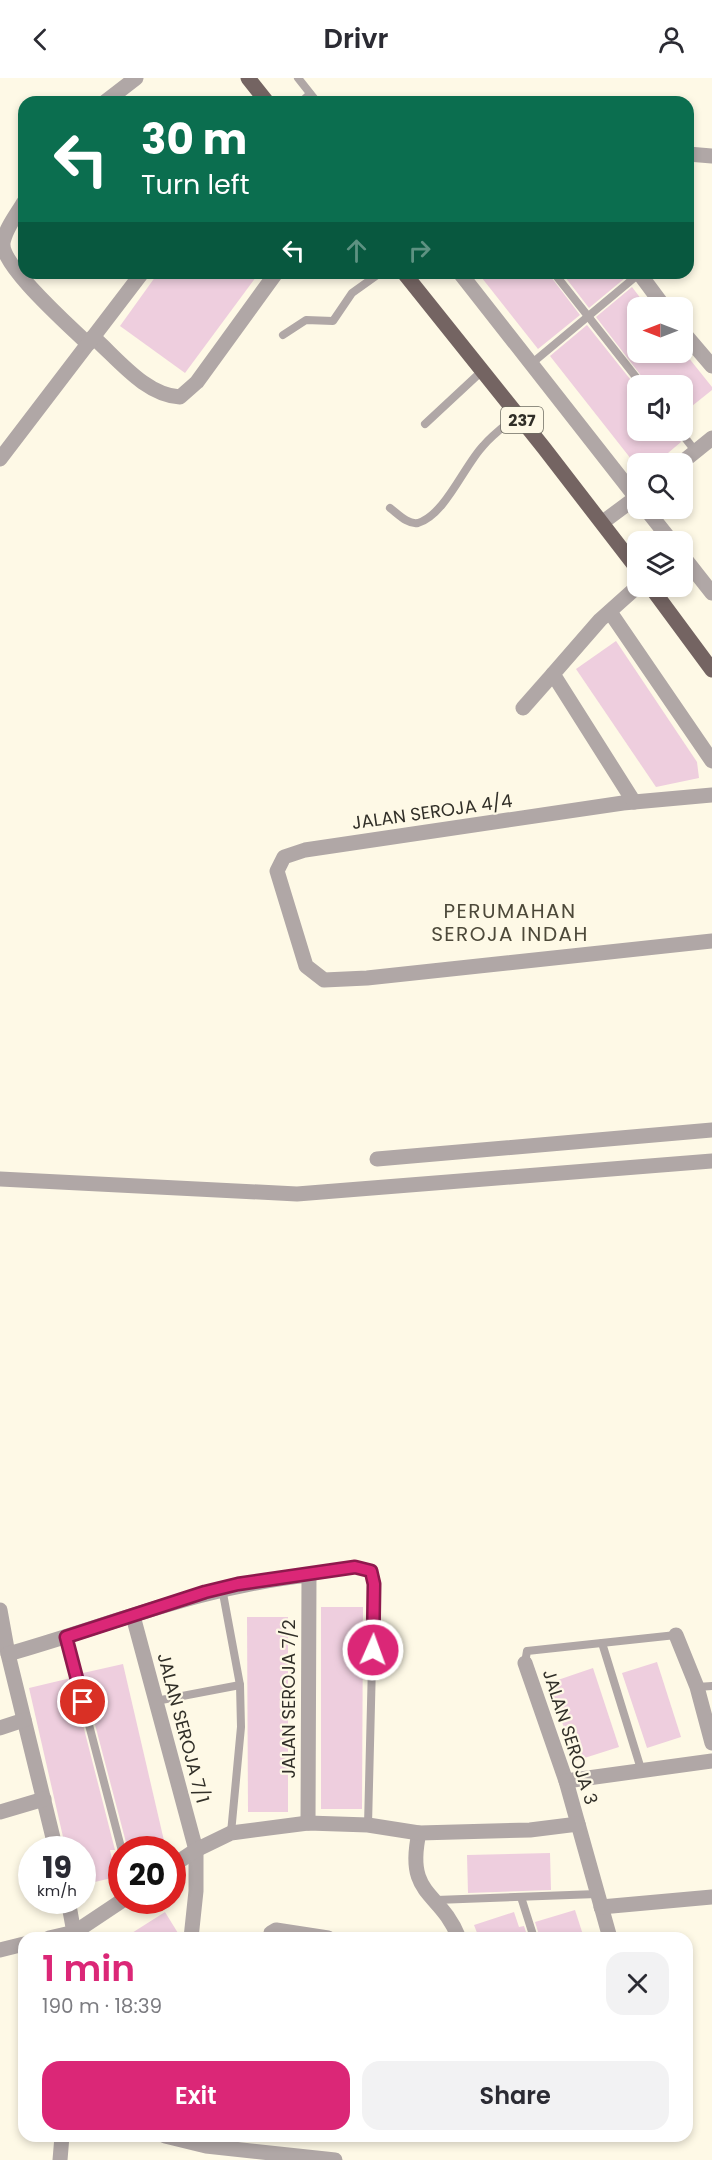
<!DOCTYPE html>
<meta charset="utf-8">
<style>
:root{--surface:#fff;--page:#f2f2f3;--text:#2b2b33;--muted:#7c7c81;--accent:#db2777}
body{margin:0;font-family:Poppins,sans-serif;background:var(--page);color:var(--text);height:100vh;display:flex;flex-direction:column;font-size:22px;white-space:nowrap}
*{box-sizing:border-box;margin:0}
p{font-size:20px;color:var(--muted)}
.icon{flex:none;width:33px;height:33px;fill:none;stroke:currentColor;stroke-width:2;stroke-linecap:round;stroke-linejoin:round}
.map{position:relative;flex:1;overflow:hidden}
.drawer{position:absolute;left:18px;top:1854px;width:675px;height:210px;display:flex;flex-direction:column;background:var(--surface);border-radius:18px;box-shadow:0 3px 9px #0003}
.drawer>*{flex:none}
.banner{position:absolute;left:18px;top:18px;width:676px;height:183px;border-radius:18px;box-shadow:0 3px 9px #0003;background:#0b6e4f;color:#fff;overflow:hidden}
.needle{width:39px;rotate:270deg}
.fabs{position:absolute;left:627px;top:219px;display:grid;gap:12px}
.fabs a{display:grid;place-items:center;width:66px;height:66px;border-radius:12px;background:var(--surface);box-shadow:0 3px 9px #0003;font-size:30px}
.speed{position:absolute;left:18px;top:1758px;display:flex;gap:12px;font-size:30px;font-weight:700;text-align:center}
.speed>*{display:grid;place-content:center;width:78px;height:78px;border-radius:50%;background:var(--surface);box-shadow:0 3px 9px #0003;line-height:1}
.speed small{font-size:15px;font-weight:400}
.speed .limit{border:9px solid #d22;background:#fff;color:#111}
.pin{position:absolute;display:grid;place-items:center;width:51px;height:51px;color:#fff;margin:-26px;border:3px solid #fff;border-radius:50%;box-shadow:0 2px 6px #0007}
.me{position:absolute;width:66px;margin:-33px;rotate:2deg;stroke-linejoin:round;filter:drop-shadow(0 0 4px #0008)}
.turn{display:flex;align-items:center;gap:21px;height:126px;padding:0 24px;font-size:27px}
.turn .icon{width:78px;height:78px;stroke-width:2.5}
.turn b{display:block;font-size:42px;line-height:51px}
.lanes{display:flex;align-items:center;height:57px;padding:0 24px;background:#0003;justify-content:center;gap:30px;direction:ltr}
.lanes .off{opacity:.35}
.round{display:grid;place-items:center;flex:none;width:63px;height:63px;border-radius:18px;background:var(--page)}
.summary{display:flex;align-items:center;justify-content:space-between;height:102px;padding:0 24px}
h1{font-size:36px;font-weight:600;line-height:45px;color:var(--accent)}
.primary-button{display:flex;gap:12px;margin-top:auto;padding:12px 24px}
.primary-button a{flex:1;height:69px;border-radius:18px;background:var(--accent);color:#fff;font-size:24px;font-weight:600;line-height:69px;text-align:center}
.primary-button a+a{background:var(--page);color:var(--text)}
header{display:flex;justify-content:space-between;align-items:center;height:78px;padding:0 24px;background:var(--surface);font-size:27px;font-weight:600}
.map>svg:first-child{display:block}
.building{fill:#eecede}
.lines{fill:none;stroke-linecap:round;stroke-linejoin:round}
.service{stroke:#b0a7a6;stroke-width:8}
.minor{stroke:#b0a7a6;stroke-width:15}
.primary{stroke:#746462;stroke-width:15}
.route-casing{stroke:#8e194d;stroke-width:15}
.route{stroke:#db2777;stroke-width:10}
.labels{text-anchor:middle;stroke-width:4.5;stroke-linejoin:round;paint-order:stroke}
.shield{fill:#fef9e6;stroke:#6e6c61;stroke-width:1.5}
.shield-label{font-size:16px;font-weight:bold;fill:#312f28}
.street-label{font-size:18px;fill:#312f28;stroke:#fef9e6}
.neighbourhood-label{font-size:20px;letter-spacing:1.5px;fill:#4d493a;stroke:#fef9e6}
</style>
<header><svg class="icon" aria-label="back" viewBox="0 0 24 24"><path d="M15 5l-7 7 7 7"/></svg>Drivr<svg class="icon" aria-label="person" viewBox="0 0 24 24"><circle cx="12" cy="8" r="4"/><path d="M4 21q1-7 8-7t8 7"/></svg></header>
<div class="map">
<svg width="712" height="2082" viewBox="0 0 712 2082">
<rect width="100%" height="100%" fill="#fef9e6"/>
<g class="building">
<polygon points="158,195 259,195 185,295 120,248"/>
<polygon points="478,195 548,195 580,237 538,271"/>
<polygon points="562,195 621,195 625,200 589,230"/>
<polygon points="632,209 648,230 638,230 638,274 684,274 712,309 712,312 682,336 682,308 649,308 596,239"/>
<polygon points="587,247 638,311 638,352 673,352 681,364 655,386 635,386 550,278"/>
<polygon points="616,563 697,684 699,700 656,709 576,591"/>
<polygon points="321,1529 363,1529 362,1731 321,1731"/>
<polygon points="247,1539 288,1539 288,1734 248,1734"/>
<polygon points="657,1584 681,1659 647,1670 622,1595"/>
<polygon points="123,1586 165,1767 144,1772 128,1772 82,1597 83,1595"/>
<polygon points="593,1590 619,1669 575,1683 549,1605"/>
<polygon points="71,1600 115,1772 110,1772 116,1799 82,1807 82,1772 66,1772 29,1610"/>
<polygon points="550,1775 551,1812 468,1815 467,1777"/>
<polygon points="575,1832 584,1860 540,1860 535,1844"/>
<polygon points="165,1834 181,1860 124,1860"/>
<polygon points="514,1834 519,1849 524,1848 528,1860 479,1860 474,1847"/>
</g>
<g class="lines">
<g class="service">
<polyline points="298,0 317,24"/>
<polyline points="301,24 310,16"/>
<polyline points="554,195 643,308"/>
<polyline points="283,257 306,242 333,243 352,215 380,195"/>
<polyline points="531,286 640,195"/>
<polyline points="425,346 482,293"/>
<polyline points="679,352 696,374"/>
<path d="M390,430C398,436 408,447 418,445C445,437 464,388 483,368C493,356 506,347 518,337"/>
<polyline points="309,1497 355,1489 371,1493 374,1506 368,1747"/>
<polyline points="222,1510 240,1607 241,1649 231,1755"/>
<polyline points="66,1559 122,1773"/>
<polyline points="602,1565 641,1691"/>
<polyline points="525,1585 527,1573 676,1557"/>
<polyline points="697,1609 712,1608"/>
<polyline points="156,1623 240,1607"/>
<polyline points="521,1819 534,1860"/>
<polyline points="436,1822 597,1816"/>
</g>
<g class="minor">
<polyline points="105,24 136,0"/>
<polyline points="688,76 712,78"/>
<path d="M24,124C17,136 5,151 3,165C1,188 71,249 88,266"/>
<polyline points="460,195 638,422"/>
<polyline points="639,195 665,230"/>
<polyline points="682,253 712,288"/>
<path d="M93,259C118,281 145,317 180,319L197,304L276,195"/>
<polyline points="0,381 142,195"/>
<polyline points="680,386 712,360"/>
<polyline points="645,430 672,464"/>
<polyline points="603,444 638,418"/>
<polyline points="682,477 712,515"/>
<polyline points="610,534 712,683"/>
<polyline points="523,630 553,596"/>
<polyline points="712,717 623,725 305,772 284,779 277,793 306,888 324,902 367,900 712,863"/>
<polyline points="634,724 553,596 600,542 638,508"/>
<polyline points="377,1081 712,1052"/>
<polyline points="0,1101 297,1116 712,1083"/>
<polyline points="0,1532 8,1576 56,1772"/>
<polyline points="133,1538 196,1772 196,1813 191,1860"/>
<polyline points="676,1557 697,1609 712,1665"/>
<path d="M8,1576C110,1547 203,1508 309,1497L308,1745"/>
<polyline points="525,1585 566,1703 610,1860"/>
<polyline points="0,1650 24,1642"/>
<polyline points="566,1703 712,1683"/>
<polyline points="0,1734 44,1721"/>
<path d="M419,1755C405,1819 440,1812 459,1860"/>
<polyline points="172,1788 196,1772 231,1755 308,1745 368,1747 419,1755 530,1752 578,1746"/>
<polyline points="68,1822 75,1860"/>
<polyline points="601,1829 712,1819"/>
<polyline points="49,1860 75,1854 123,1822"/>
<polyline points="270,1860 271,1855 276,1852 328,1860"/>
<polyline points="0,1872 24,1866"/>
<polyline points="165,2058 206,2068 335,2082"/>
<polyline points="60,2082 62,2058"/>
</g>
<g class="primary">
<polyline points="248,0 267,24"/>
<polyline points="404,195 544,370 638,492"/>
<polyline points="650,508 712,592"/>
</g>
</g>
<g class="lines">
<defs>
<polyline id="route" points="83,1624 66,1559 205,1514 238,1506 355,1489 371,1493 374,1506 373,1572"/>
</defs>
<use href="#route" class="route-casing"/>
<use href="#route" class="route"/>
</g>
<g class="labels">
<rect class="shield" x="501" y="329" width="42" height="26" rx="4.5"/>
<g class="shield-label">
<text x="522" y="348">237</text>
</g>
<g class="street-label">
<text transform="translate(432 734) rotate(-8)" y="6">JALAN SEROJA 4/4</text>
<text transform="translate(289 1621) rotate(-90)" y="6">JALAN SEROJA 7/2</text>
<text transform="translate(183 1650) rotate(75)" y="6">JALAN SEROJA 7/1</text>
<text transform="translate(570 1659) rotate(72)" y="6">JALAN SEROJA 3</text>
</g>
<g class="neighbourhood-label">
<text x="510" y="840">PERUMAHAN<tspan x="510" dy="23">SEROJA INDAH</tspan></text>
</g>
</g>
</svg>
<div class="fabs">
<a><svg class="needle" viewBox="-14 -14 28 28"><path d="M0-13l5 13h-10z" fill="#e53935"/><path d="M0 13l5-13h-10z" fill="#7c7c81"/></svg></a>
<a><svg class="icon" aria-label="sound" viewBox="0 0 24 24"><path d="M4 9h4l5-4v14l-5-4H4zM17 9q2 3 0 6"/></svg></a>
<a><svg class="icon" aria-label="search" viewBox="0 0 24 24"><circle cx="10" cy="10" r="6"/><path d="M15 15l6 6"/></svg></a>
<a><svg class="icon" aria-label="layers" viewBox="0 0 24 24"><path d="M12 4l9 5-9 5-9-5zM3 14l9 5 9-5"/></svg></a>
</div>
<div class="speed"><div>19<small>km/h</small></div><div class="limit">20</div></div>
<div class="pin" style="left:83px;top:1624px;background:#d93025"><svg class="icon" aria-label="arrive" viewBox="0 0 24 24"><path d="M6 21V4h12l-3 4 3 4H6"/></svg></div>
<svg class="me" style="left:373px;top:1572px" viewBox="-20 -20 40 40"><circle r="17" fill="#db2777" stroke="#fff" stroke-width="3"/><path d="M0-11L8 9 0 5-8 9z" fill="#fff"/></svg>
<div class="banner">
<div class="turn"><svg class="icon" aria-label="left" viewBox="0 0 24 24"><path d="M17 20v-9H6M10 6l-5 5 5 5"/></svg><div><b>30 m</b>Turn left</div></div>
<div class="lanes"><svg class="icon" aria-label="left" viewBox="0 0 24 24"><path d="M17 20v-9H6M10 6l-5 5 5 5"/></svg><svg class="icon off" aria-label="ahead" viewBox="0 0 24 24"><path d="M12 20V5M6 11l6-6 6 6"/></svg><svg class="icon off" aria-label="right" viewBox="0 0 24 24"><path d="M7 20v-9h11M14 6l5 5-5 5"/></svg></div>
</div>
<section class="drawer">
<div class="summary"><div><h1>1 min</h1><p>190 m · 18:39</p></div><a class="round"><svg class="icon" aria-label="close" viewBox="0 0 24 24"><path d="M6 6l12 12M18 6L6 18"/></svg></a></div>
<div class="primary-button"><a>Exit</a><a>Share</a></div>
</section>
</div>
